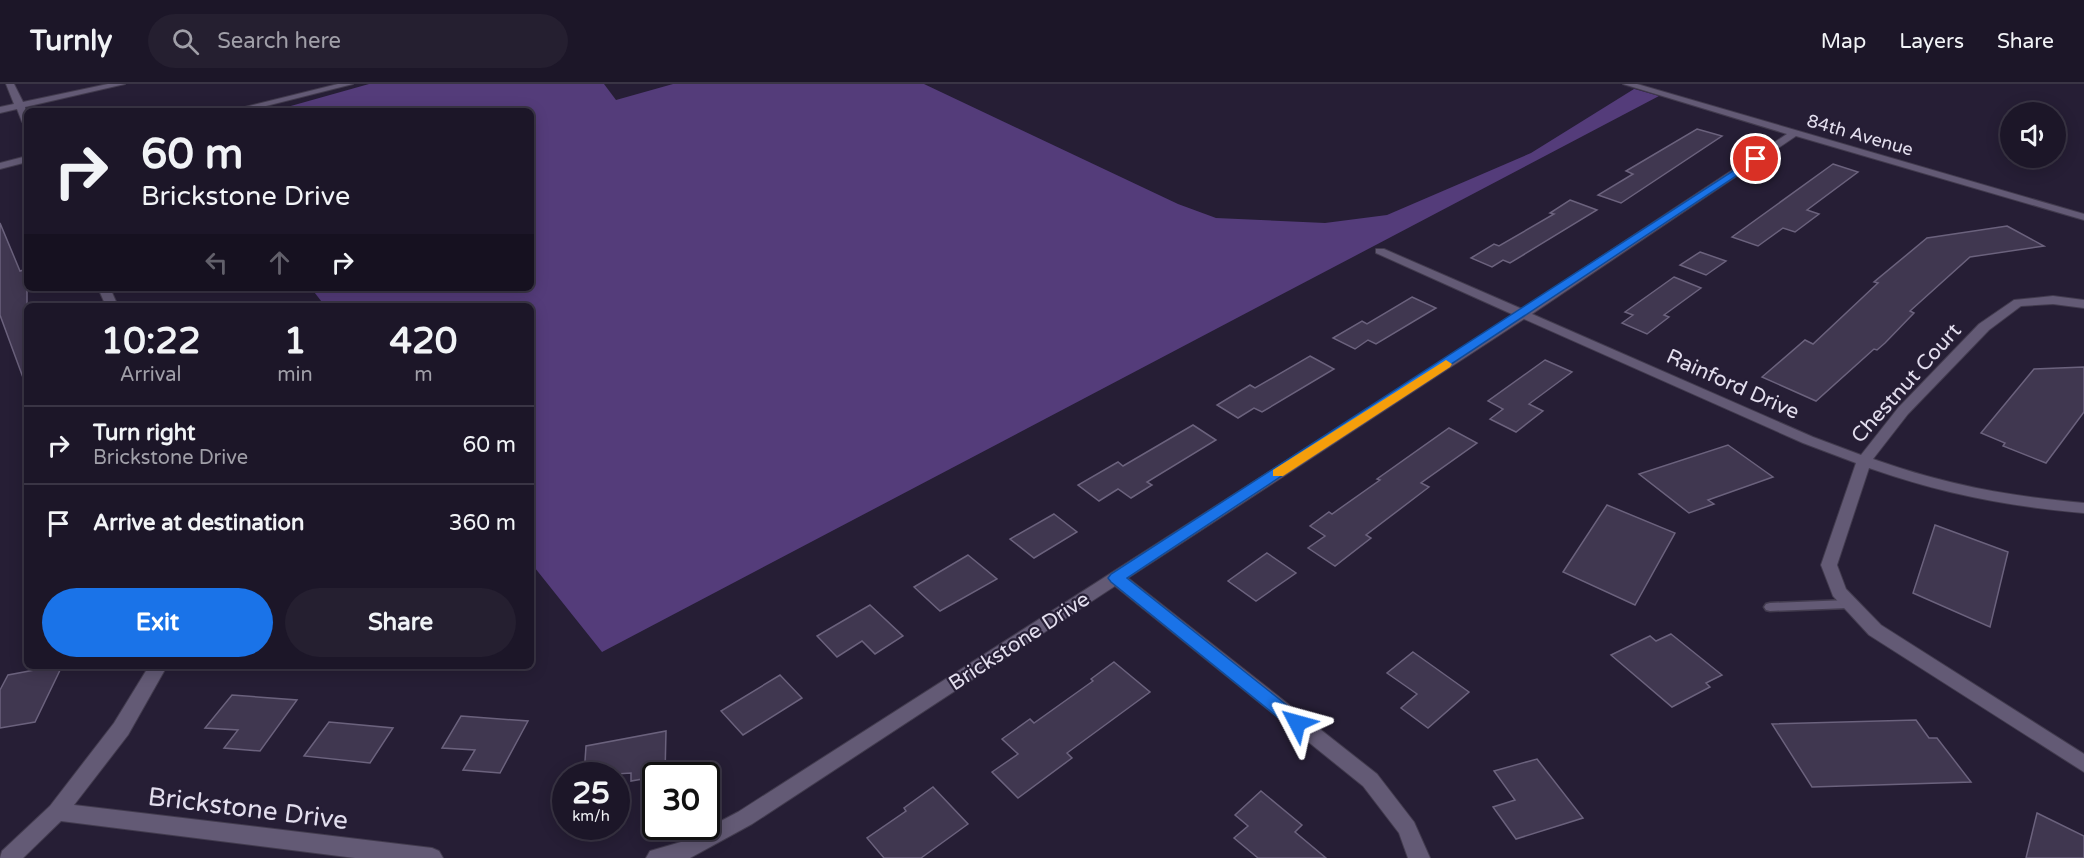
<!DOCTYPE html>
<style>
:root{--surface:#1c1628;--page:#251f30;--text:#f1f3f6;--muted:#a09fa8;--line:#3a3545;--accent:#1a73e8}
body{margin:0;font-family:"Varela Round",sans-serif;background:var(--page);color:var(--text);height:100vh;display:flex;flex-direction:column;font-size:22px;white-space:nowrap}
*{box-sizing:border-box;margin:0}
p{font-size:20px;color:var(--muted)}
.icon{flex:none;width:33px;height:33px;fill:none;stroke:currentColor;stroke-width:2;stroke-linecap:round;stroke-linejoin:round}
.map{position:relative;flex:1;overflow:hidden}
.sheet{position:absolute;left:24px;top:219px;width:510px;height:366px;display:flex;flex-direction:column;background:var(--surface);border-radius:9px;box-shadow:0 3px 15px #0003,0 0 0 2px var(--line)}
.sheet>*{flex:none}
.hud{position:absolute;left:24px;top:24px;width:510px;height:183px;border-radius:9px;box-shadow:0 3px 15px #0003,0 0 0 2px var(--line);background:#1c1628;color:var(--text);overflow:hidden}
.fabs{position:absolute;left:2000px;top:18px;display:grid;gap:12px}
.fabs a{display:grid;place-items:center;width:66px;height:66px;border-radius:50%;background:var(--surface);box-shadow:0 3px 15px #0003,0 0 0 2px var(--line);font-size:30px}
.speed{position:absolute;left:552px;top:678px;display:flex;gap:12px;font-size:30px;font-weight:700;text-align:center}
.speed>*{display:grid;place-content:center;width:78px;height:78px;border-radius:50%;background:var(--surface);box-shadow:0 3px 15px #0003,0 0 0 2px var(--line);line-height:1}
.speed small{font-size:15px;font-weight:400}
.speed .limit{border:3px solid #111;border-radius:9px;background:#fff;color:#111}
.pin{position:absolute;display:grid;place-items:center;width:51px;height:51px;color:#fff;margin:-26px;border:3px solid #fff;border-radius:50%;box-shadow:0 2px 6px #0007}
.me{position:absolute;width:66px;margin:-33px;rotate:309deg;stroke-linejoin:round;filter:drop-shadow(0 0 4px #0008)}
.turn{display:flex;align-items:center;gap:21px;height:126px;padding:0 18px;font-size:27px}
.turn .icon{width:78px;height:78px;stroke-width:2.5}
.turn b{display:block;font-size:42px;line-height:51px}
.lanes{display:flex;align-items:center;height:57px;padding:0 18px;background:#0003;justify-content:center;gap:30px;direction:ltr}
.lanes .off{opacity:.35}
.eta{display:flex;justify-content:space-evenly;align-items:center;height:102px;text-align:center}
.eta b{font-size:36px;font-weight:700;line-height:42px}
.cta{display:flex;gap:12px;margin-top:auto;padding:12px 18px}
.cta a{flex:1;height:69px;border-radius:36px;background:var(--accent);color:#fff;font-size:24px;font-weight:700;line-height:69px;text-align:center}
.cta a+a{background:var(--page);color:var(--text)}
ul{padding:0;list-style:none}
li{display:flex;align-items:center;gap:18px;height:78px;padding:0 18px;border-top:2px solid var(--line)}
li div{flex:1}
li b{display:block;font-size:22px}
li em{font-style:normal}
header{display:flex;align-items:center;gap:36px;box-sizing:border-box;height:84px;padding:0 30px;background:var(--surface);border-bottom:2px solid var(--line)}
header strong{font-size:28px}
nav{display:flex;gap:33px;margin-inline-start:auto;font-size:21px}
.search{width:420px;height:54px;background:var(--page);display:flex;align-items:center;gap:15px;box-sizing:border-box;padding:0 21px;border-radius:33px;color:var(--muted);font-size:22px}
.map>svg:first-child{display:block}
.green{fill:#543c7a}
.building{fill:#403750;stroke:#6b627d;stroke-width:1.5}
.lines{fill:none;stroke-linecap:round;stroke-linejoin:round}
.service-casing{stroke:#423b4e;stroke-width:3}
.minor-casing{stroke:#423b4e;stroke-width:2}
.service{fill:#635a75;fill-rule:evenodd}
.minor{fill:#635a75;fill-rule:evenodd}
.route{fill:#1a73e8;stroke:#114b97;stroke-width:1.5}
.slow{fill:#f59e0b}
.labels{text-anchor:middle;stroke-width:4.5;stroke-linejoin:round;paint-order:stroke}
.far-street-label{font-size:18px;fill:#e3deee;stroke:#261e35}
.street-label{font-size:21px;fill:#e3deee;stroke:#261e35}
.near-street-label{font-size:26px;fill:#e3deee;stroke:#261e35}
</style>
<header>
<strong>Turnly</strong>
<div class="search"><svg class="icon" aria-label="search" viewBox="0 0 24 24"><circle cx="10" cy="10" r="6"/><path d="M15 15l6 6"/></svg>Search here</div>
<nav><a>Map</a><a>Layers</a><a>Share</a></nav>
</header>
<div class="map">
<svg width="2084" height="774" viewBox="0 0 2084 774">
<rect width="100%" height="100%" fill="#261e35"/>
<polygon class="green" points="369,0 604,0 616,16 673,0 924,0 1178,120 1216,134 1325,139 1387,131 1531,69 1634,5 1617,0 1659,12 602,568 531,479 531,222 325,222 311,204 531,204 531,27 273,27"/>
<g class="building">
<polygon points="1697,45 1722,52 1621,119 1598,111 1633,90 1626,87"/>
<polygon points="1833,80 1858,88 1807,126 1819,130 1795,148 1783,144 1758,162 1732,153"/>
<polygon points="1570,116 1597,126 1510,179 1503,176 1492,183 1471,174 1494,160 1499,162 1554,130 1550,129"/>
<polygon points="0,139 20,187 27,185 27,298 25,299 0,231"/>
<polygon points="2007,142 2044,162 1970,173 1910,227 1914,229 1885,259 1877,266 1874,265 1816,317 1762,293 1805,256 1813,260 1878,199 1874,198 1927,154"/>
<polygon points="1700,168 1726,177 1706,191 1680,181"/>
<polygon points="1674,193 1701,204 1664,231 1669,233 1647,250 1622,239 1633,231 1625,228"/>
<polygon points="1412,213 1436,224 1376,260 1368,256 1355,265 1333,254 1362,237 1367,240"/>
<polygon points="1310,272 1334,285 1262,328 1254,324 1238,334 1217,321 1250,301 1255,304"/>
<polygon points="1545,276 1572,288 1529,320 1543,327 1516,348 1490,335 1503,325 1488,317"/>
<polygon points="2084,283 2084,328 2046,379 2003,362 2005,359 1981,349 2034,285"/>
<polygon points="1193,341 1216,356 1147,398 1152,401 1131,414 1118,405 1099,417 1078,401 1118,378 1123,382"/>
<polygon points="1449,344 1477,359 1421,399 1429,403 1366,451 1371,454 1335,482 1308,464 1325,452 1310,442 1329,428 1332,430 1380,396 1377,395"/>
<polygon points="1728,361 1773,393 1708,416 1714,420 1689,429 1639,390"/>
<polygon points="1607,421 1675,449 1635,521 1563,488"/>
<polygon points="1054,430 1077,448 1034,474 1010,455"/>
<polygon points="1935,441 2008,468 1990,543 1913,509"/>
<polygon points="1267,469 1296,489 1256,517 1228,497"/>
<polygon points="968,471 997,495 940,527 914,503"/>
<polygon points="870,521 903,552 875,570 862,557 837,573 817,552"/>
<polygon points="1671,550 1722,591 1706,599 1710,603 1672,623 1611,571 1650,552 1656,557"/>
<polygon points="1413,568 1469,608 1428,644 1401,624 1417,610 1387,589"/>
<polygon points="1114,578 1150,608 1067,669 1072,674 1018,714 992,688 1018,670 1002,655 1030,635 1034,639 1093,597 1091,595"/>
<polygon points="56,582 62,582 35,638 0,644 0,606 8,591"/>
<polygon points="780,591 802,614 743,651 721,627"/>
<polygon points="232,611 297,616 260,667 224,664 238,646 205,644"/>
<polygon points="461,632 528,637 500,689 463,686 475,666 442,664"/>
<polygon points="1916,636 1929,654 1937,654 1971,698 1812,703 1772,640"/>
<polygon points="329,638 393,644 370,679 304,672"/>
<polygon points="666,647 665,691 631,697 631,689 584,692 586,662"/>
<polygon points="1537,675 1583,734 1516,755 1493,723 1515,716 1494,687"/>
<polygon points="933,703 968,740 921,774 884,774 867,754 906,727 904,724"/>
<polygon points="1261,707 1302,741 1295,748 1326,774 1258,774 1234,754 1248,742 1235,731"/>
<polygon points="2037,729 2084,752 2084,774 2026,774"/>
</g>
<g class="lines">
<defs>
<polygon id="service" points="1848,516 1852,517 1854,520 1852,523 1848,524 1770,527 1766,526 1764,523 1766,520 1770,519"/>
<g id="minor">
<polygon points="6,0 14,0 23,18 108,0 125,0 25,23 27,41 22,38 17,25 0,29 0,23 14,20"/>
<polygon points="338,0 353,0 246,27 229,27"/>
<path d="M1623,0H1637L2084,130V136L1796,52L1532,230L1813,353L1861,371L1898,324L1979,240L2014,216L2053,212L2084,216V224L2053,220L2021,222L1989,246L1908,330L1873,375C1946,401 2008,412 2084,419V429C2005,422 1944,410 1869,384L1837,481L1846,505L1881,541L2084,670V688L1869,551L1833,512L1821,481L1856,379L1803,359L1524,235L1128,494L1377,690L1414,738L1430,774H1408L1399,749L1363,702L1115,502L752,740L690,774H646L650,767L681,758L738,728L1514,231L1376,169V165H1384L1522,225L1787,50Z"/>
<polygon points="27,72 27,78 0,85 0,79"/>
<polygon points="98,204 110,204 118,222 106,222"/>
<polygon points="149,582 167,582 128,651 74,721 432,764 439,767 443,774 355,774 61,737 23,774 0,774 2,767 50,722 114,639"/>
</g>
</defs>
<use href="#service" class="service-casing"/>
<use href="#minor" class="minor-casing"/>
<use href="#service" class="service"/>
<use href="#minor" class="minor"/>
</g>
<polygon class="route" points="1756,72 1761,75 1759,77 1127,494 1303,634 1306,639 1303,644 1291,644 1111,498 1108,494 1111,490"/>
<polygon class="slow" points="1446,276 1452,280 1450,283 1283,392 1273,392 1273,386"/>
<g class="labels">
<g class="far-street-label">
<text transform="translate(1860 51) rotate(16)" y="6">84th Avenue</text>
</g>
<g class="street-label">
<text transform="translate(1906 299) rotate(-48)" y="7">Chestnut Court</text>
<text transform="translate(1733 300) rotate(24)" y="7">Rainford Drive</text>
<text transform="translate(1019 557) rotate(-33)" y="7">Brickstone Drive</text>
</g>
<g class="near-street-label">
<text transform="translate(248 724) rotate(7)" y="9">Brickstone Drive</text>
</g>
</g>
</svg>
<div class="fabs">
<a><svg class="icon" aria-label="sound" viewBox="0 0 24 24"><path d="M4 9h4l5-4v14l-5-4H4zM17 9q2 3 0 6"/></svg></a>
</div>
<div class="speed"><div>25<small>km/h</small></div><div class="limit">30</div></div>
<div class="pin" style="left:1756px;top:75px;background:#d93025"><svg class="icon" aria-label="arrive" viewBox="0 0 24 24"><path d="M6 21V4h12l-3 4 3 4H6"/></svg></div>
<svg class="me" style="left:1297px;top:639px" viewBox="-20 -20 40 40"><path d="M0-17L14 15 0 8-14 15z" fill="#1a73e8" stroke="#fff" stroke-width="4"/></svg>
<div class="hud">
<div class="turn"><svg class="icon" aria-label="right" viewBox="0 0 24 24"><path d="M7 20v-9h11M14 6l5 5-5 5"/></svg><div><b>60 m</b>Brickstone Drive</div></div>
<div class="lanes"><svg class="icon off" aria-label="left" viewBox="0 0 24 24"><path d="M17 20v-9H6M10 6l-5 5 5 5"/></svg><svg class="icon off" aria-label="ahead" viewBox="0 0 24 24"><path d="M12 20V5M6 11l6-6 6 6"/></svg><svg class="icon" aria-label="right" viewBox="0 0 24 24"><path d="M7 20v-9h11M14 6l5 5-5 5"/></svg></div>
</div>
<section class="sheet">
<div class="eta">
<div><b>10:22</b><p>Arrival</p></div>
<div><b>1</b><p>min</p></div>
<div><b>420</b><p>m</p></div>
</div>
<ul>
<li><svg class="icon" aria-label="right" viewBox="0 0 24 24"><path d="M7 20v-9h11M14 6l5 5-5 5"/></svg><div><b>Turn right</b><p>Brickstone Drive</p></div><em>60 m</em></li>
<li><svg class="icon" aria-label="arrive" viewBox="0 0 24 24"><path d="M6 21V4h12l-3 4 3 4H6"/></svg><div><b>Arrive at destination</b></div><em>360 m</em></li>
</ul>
<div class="cta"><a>Exit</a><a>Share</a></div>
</section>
</div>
